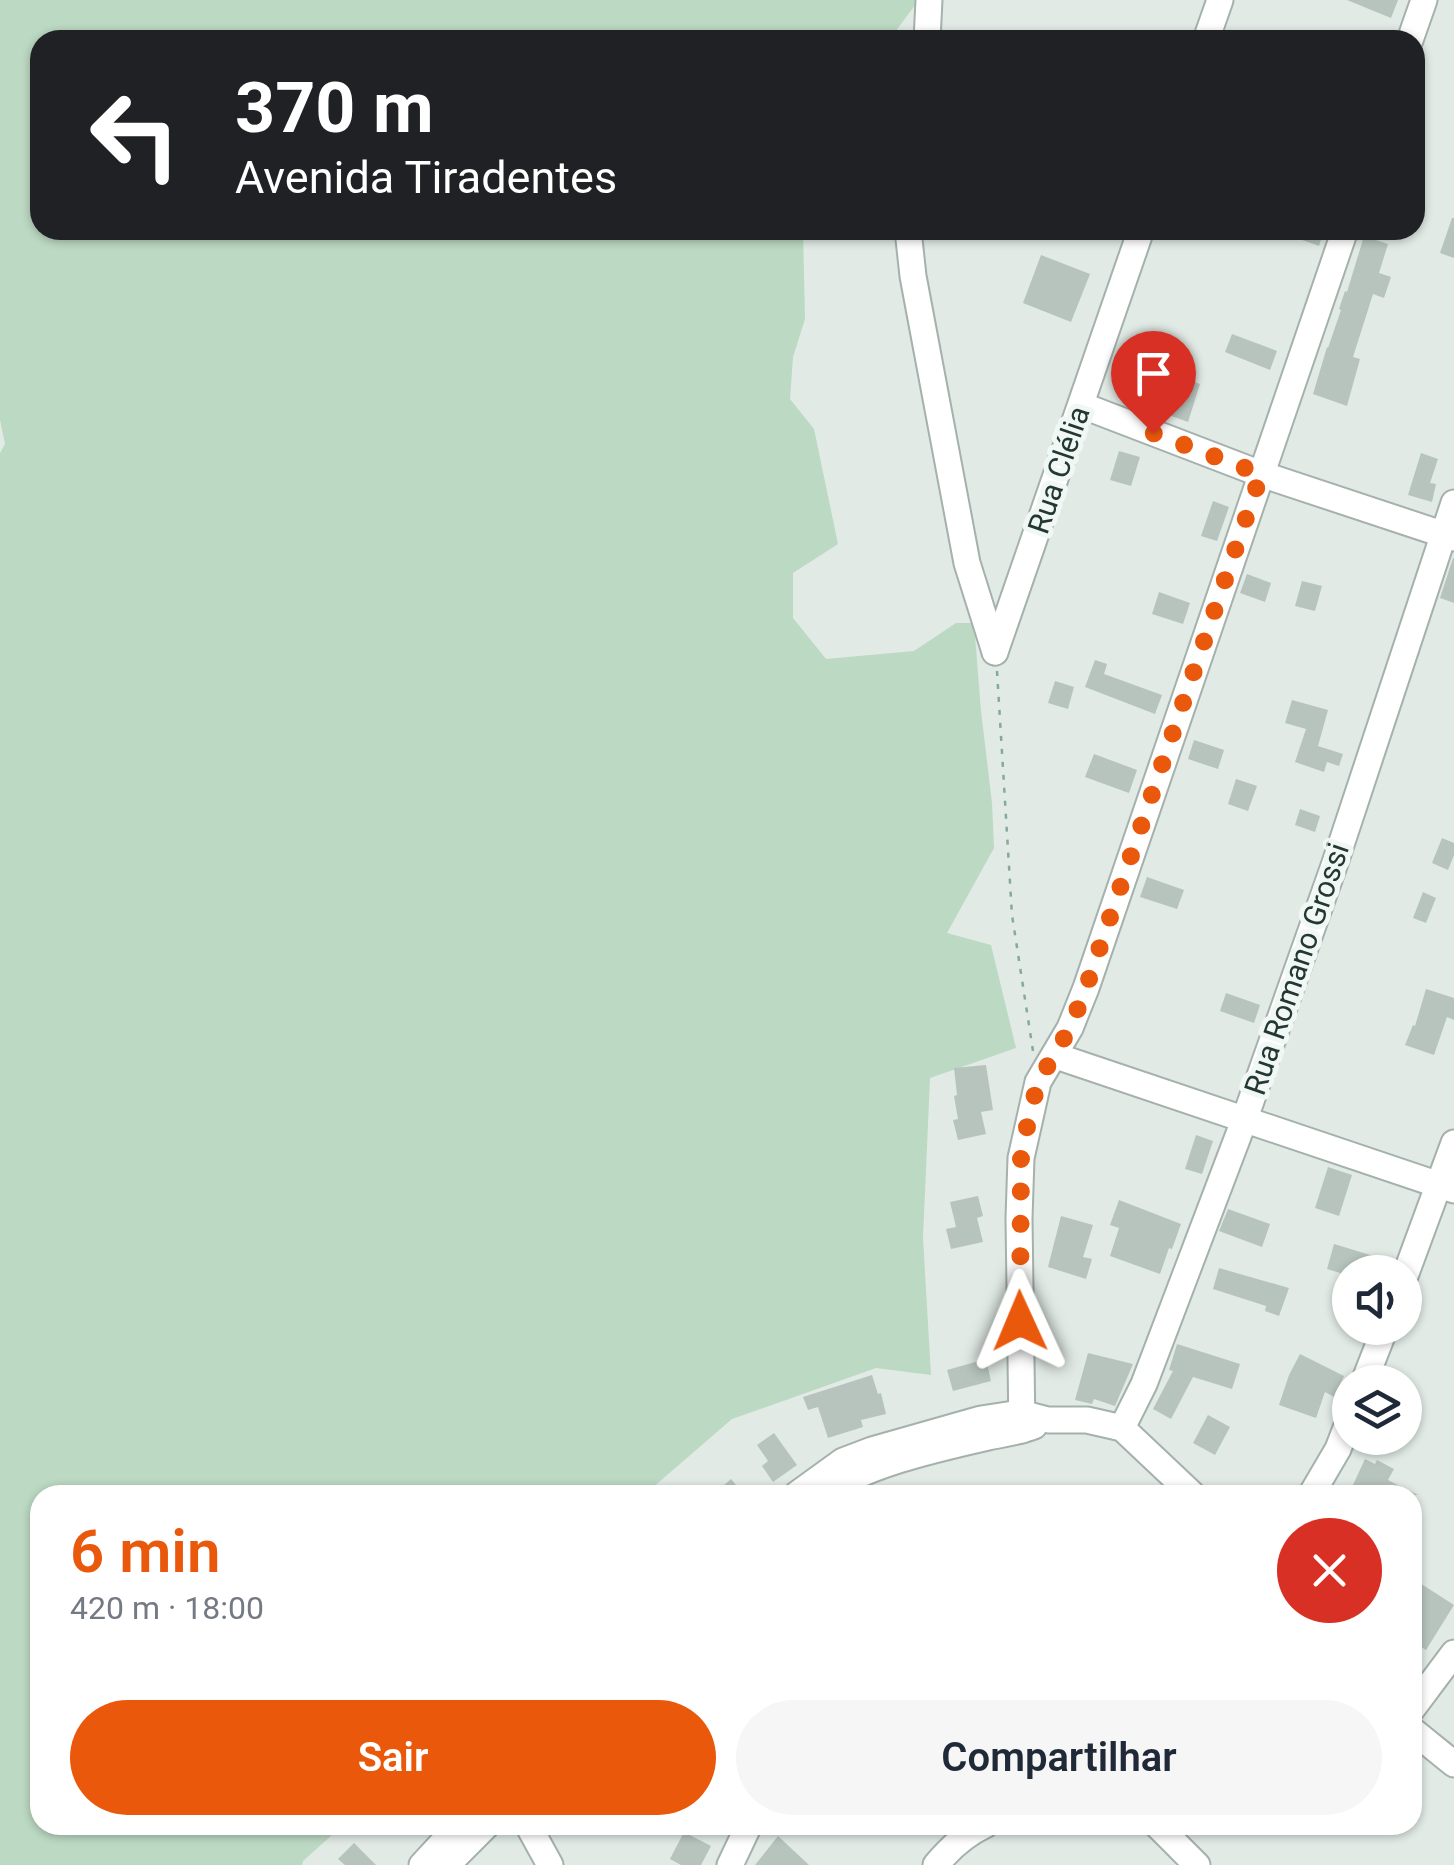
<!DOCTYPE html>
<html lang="pt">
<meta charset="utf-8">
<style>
:root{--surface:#fff;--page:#f6f6f7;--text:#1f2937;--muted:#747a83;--accent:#ea580c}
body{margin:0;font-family:Roboto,sans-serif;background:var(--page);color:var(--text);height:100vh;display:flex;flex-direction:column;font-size:38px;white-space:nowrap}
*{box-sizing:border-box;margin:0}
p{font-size:32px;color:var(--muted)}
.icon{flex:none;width:55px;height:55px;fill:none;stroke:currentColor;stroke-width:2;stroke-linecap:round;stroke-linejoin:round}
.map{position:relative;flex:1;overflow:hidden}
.sheet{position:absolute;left:30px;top:1485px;width:1392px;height:350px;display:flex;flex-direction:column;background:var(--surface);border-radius:30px;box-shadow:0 2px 8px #0004}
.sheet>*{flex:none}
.banner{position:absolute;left:30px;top:30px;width:1395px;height:210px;border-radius:30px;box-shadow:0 2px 8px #0004;background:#202124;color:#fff;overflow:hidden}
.tools{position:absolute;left:1332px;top:1255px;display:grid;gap:20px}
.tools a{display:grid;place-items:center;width:90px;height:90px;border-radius:50%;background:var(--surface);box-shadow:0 2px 8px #0004;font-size:50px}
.pin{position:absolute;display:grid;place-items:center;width:85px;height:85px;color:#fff;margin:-102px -42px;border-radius:50% 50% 50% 0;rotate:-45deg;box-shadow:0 0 10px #0007}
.pin .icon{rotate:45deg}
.me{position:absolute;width:110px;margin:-55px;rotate:359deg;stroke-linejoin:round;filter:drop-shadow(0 0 8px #0008)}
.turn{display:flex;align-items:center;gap:35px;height:210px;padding:0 40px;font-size:45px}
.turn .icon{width:130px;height:130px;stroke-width:2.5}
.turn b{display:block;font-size:70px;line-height:85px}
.round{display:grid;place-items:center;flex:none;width:105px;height:105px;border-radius:52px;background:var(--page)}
.head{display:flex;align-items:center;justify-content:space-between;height:170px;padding:0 40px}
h1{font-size:60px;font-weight:600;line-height:75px;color:var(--accent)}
.primary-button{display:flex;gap:20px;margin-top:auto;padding:20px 40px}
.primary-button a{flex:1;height:115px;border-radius:60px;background:var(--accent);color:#fff;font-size:40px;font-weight:600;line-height:115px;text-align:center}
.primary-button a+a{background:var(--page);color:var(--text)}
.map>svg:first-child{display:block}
.green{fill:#bcd9c3}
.building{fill:#b7c4be}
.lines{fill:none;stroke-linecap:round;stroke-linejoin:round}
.minor-casing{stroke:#a4b1ac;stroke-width:29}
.path{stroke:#85aa9d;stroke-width:2.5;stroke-dasharray:5 8;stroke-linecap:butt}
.minor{stroke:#fff;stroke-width:25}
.route{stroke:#ea580c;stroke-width:18;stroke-dasharray:0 32.4}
.labels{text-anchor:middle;stroke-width:10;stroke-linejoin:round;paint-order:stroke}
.street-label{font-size:30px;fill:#233832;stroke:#f1f7f4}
</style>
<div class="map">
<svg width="1454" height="1865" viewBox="0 0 1454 1865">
<rect width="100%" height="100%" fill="#e1eae5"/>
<polygon class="green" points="0,0 919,0 889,40 40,40 40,230 803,230 805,319 793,357 790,399 814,429 838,544 793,573 793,618 826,659 914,651 956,623 974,623 981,711 992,803 994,848 947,933 991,945 1016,1048 930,1078 923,1238 931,1375 876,1368 732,1419 644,1495 40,1495 40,1825 343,1825 303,1861 302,1865 0,1865 0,453 5,444 0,420"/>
<g class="building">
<polygon points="1347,0 1398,0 1391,18"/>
<polygon points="1452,218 1454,218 1454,258 1440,253"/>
<polygon points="1280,230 1324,230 1319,246 1280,232"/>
<polygon points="1364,236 1388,244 1379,273 1391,277 1384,298 1373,294 1353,357 1360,359 1347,406 1313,394 1327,347 1328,348 1341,310 1339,309 1345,291 1347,292"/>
<polygon points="1041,255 1090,274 1071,322 1023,303"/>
<polygon points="1232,334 1277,351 1270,370 1225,352"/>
<polygon points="1143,365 1177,378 1178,376 1200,384 1188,422 1130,401"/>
<polygon points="1119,451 1140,457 1131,486 1110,480"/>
<polygon points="1421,453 1438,459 1430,483 1436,484 1432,502 1408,495"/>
<polygon points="1213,501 1229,507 1217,541 1201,536"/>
<polygon points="1453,558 1454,558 1454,603 1440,598"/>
<polygon points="1247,574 1271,583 1265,602 1240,593"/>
<polygon points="1302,581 1322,586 1315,611 1295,606"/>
<polygon points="1159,592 1190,603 1183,624 1152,614"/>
<polygon points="1095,660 1107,664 1104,674 1162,695 1155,714 1085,687"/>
<polygon points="1055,681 1074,687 1068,709 1048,703"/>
<polygon points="1292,700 1328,710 1318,746 1343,754 1339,766 1327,762 1324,772 1295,762 1306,729 1285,723"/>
<polygon points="1194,740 1224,750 1218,769 1188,759"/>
<polygon points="1094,754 1137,770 1129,793 1085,777"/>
<polygon points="1236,779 1257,786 1248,811 1228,804"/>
<polygon points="1300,809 1320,816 1315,832 1295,825"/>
<polygon points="1442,838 1454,843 1454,855 1448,870 1432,863"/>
<polygon points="1147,877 1184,890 1177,909 1140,897"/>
<polygon points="1423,892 1436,898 1426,923 1413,918"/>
<polygon points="1426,989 1454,998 1454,1020 1447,1017 1434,1055 1405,1045 1413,1025 1415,1026"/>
<polygon points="1226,993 1260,1005 1254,1023 1220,1011"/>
<polygon points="986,1065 993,1110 981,1112 986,1134 958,1140 953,1120 958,1119 954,1096 957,1095 954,1068"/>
<polygon points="1196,1135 1213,1141 1202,1174 1185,1169"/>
<polygon points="1328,1167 1352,1175 1339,1216 1315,1208"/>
<polygon points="978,1196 983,1216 977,1218 983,1242 951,1249 946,1229 956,1227 950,1202"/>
<polygon points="1119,1200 1181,1224 1172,1249 1169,1248 1160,1274 1110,1256 1119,1228 1110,1225"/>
<polygon points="1228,1209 1270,1224 1262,1247 1219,1231"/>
<polygon points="1061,1216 1093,1225 1083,1257 1092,1259 1086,1279 1048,1267"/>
<polygon points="1334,1244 1377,1257 1373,1272 1350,1272 1350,1276 1327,1269"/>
<polygon points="1219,1268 1289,1288 1279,1316 1265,1311 1266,1306 1213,1289"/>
<polygon points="1177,1344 1240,1364 1232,1389 1193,1377 1171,1419 1153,1409 1173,1371 1169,1370"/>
<polygon points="1088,1353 1133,1364 1115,1406 1094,1399 1092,1404 1075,1400"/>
<polygon points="1300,1354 1344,1376 1334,1397 1325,1392 1316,1418 1279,1405 1289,1375"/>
<polygon points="986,1359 991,1381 953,1391 947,1370"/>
<polygon points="872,1375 878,1394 881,1393 886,1414 861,1420 863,1427 828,1438 818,1407 808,1410 803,1397"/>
<polygon points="1208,1415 1230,1427 1215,1455 1193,1443"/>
<polygon points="774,1433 797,1465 773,1482 762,1466 768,1461 757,1445"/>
<polygon points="1365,1459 1375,1464 1377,1460 1394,1469 1388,1480 1418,1495 1368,1495 1352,1487"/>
<polygon points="731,1479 744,1495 713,1495"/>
<polygon points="1412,1578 1454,1605 1426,1650 1412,1641"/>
<polygon points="684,1832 711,1846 701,1865 681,1865 670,1859"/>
<polygon points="778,1836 809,1865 755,1865"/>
<polygon points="354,1843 376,1865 345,1865 338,1859"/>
</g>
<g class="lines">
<defs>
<g id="minor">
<polyline points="927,40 929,0"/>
<polyline points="1206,40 1220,0"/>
<polyline points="1410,40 1424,0"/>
<polyline points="908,230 913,276 967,563 995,652"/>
<polyline points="1081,405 1261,474 1454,538"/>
<polyline points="995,652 1141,230"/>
<polyline points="1056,1056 1454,1190"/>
<polyline points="1405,1276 1454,1143"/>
<polyline points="1364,1382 1385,1328"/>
<polyline points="1122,1428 1144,1384 1245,1118 1335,863 1454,503"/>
<polyline points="1022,1430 1019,1218 1021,1158 1038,1082 1070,1028 1086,988 1345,230"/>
<polyline points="796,1495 843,1461 872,1450 981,1419 1021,1413 1048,1420 1087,1420 1122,1428 1193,1495"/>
<path d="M824,1495C862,1465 940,1448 988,1437C1003,1434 1019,1432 1034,1426"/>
<polyline points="1311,1495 1338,1449 1350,1418"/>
<polyline points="1412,1709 1454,1653"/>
<polyline points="1412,1730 1454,1764"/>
<polyline points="528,1825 550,1865"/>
<polyline points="1157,1825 1197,1865"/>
<polyline points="422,1865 459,1825"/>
<polyline points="447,1865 487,1825"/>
<polyline points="730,1865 749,1825"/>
<path d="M936,1865C949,1849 966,1834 985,1825"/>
</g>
</defs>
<use href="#minor" class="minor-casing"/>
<polyline class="path" points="997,671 1012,915 1033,1051"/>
<use href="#minor" class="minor"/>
</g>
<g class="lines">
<polyline class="route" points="1020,1321 1021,1158 1028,1122 1038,1082 1070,1028 1086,988 1261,474 1153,433"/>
</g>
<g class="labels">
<g class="street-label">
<text transform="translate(1059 470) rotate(-71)" y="10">Rua Clélia</text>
<text transform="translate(1297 969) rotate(-71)" y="10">Rua Romano Grossi</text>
</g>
</g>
</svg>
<div class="tools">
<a><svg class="icon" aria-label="sound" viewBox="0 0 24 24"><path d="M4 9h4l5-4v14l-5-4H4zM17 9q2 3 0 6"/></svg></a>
<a><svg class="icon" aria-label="layers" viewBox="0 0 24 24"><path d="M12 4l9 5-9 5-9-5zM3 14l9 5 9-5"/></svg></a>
</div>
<div class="pin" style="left:1153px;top:433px;background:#d93025"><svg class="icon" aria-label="arrive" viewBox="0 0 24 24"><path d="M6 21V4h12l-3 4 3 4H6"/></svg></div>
<svg class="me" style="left:1020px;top:1321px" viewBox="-20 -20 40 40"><path d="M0-17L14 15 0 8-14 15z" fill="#ea580c" stroke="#fff" stroke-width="4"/></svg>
<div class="banner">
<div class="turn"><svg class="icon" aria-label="left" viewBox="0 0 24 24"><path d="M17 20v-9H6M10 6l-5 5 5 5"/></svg><div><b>370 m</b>Avenida Tiradentes</div></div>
</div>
<section class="sheet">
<div class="head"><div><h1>6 min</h1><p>420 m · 18:00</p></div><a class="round" style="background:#d93025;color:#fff"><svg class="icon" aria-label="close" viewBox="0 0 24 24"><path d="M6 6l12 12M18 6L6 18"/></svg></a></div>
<div class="primary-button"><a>Sair</a><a>Compartilhar</a></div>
</section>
</div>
